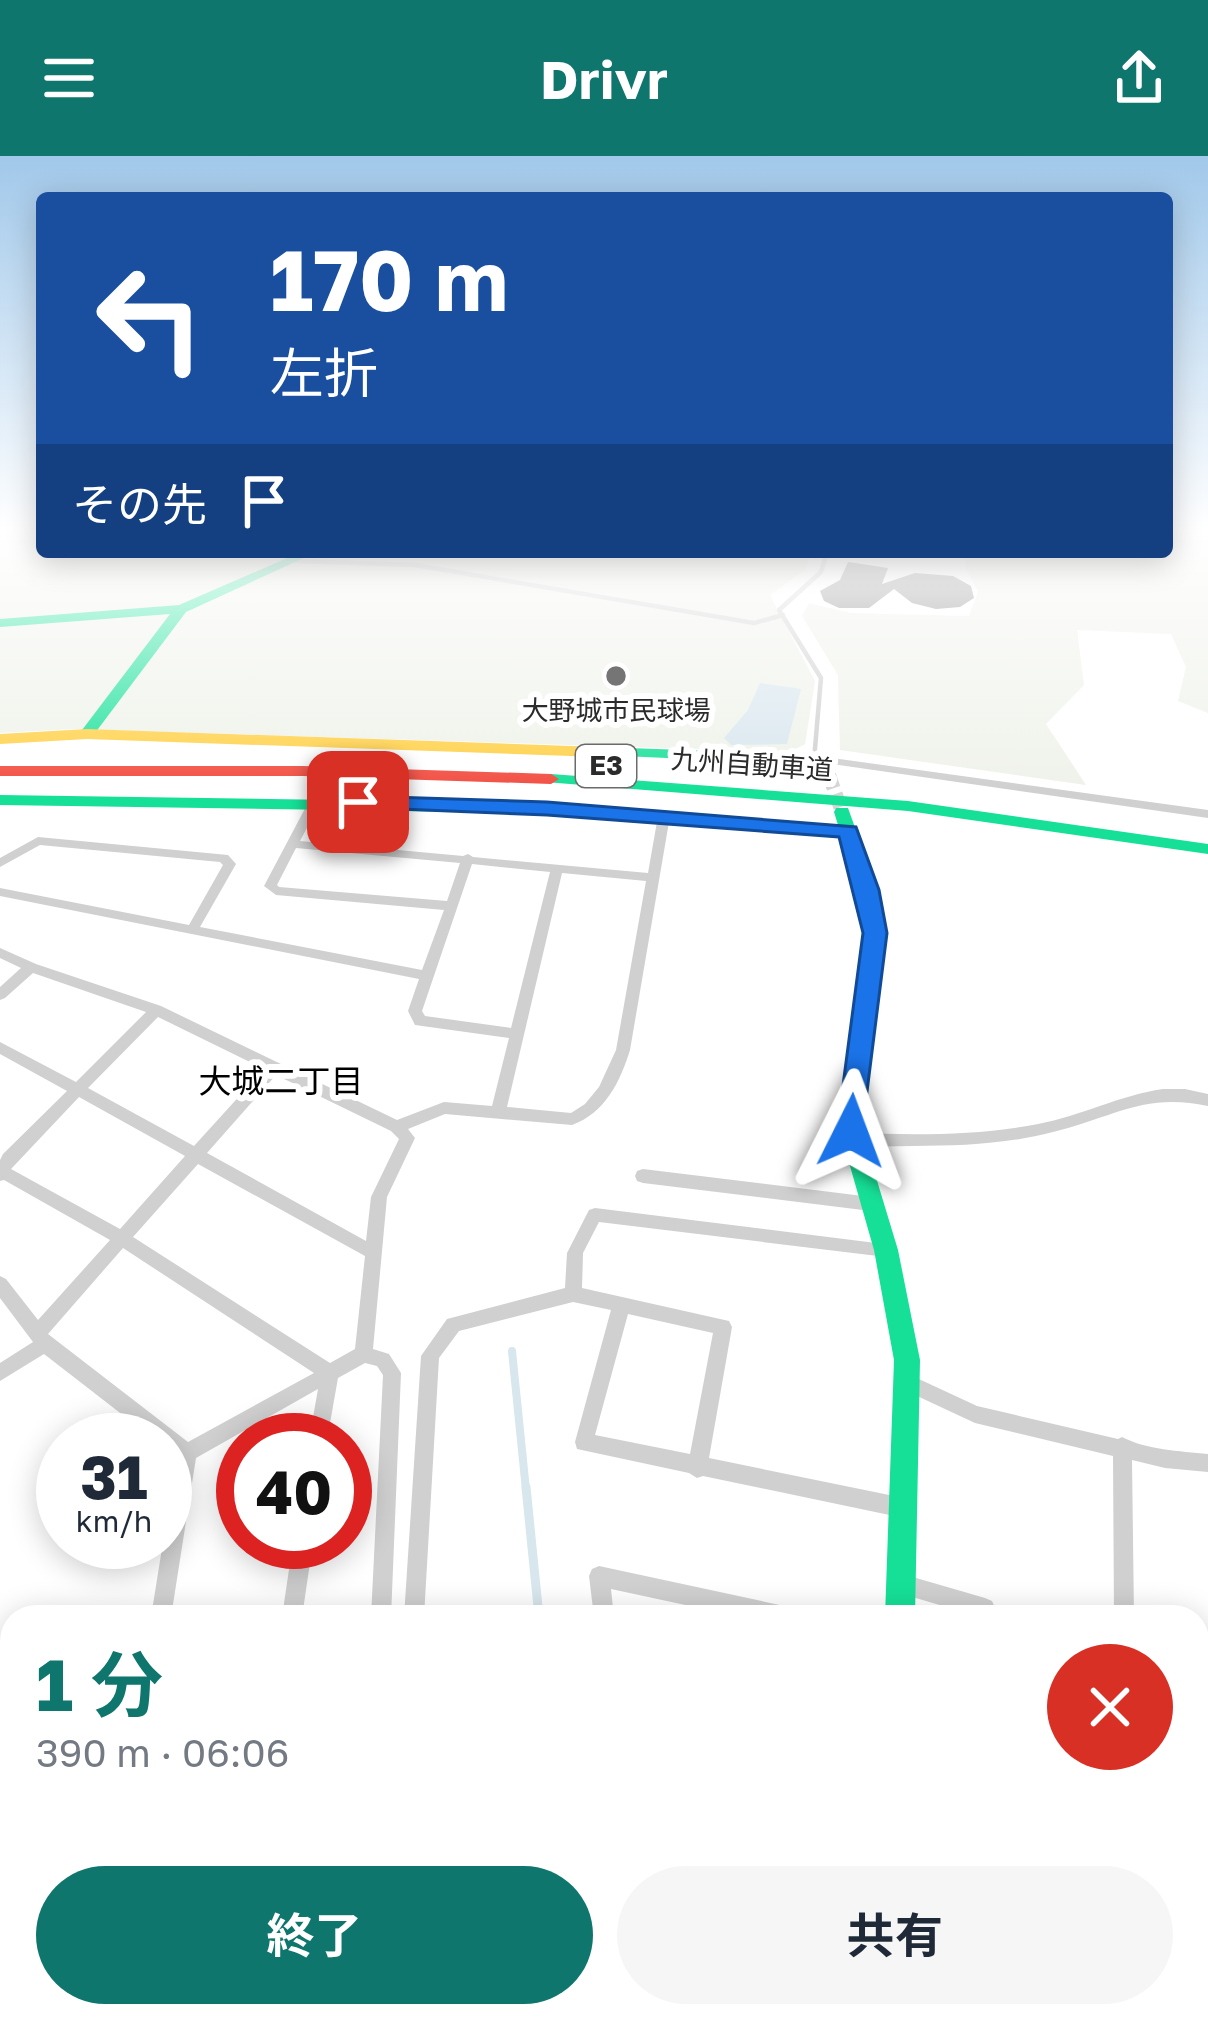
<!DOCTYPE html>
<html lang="ja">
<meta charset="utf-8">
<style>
:root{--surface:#fff;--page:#f6f6f7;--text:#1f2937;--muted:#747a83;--accent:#0f766e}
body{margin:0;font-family:"Golos Text","Noto Sans JP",sans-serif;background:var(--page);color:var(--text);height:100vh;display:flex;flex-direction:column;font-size:45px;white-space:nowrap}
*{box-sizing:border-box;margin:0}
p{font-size:39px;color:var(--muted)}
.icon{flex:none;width:66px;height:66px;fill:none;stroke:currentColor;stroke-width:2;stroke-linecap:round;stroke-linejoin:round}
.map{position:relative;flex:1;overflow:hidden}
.details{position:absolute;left:0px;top:1449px;width:1209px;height:423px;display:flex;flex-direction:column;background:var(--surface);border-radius:36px 36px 0 0;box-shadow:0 6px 30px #0003}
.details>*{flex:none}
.hud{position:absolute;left:36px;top:36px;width:1137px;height:366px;border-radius:12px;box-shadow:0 6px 30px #0003;background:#1a4fa0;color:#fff;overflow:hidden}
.speed{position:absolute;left:36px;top:1257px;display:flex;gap:24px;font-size:60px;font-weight:700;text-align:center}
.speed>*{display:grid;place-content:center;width:156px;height:156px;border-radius:50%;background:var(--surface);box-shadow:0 6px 30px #0003;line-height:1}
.speed small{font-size:30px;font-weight:400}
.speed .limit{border:18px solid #d22;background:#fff;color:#111}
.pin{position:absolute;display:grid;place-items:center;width:102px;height:102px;color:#fff;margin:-51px;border-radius:24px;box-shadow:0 6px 18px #0006}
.me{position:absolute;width:132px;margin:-66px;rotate:3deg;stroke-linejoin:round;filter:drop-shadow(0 0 9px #0008)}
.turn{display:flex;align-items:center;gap:42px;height:252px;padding:0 36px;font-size:54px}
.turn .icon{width:156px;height:156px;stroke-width:2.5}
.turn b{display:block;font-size:84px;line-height:102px}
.then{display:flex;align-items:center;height:114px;padding:0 36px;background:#0003;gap:24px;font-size:45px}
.round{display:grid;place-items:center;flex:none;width:126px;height:126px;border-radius:63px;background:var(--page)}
.head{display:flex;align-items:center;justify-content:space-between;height:204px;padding:0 36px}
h1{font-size:72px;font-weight:700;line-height:90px;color:var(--accent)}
.cta{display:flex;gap:24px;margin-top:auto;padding:24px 36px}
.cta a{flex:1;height:138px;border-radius:72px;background:var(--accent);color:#fff;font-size:48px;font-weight:700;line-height:138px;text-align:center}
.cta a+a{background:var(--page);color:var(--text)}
header{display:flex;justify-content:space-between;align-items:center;height:156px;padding:0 36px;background:var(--accent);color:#fff;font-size:54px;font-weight:700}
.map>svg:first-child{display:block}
.green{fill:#eff2ea}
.water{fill:#d8e6ee}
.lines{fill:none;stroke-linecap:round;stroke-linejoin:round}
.stream-far1{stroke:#d8e6ee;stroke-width:8}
.stream{stroke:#d8e6ee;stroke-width:9}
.building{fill:#7d7d7d}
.street-tunnel{stroke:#d5d5d5;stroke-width:14;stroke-dasharray:14 6;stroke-linecap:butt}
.lane{stroke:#d0d0d0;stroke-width:4.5}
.street{fill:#d0d0d0;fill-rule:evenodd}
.fast{fill:#16e098;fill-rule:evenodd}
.slow{fill:#ffcf43;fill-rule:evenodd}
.jam{fill:#f24e42;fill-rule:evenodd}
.route{fill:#1a73e8;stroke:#114b97;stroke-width:3}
.poi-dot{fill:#757575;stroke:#fff;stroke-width:4.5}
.labels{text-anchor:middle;stroke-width:12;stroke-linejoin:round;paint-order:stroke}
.far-poi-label{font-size:27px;fill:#2b2b2b;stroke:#fff}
.far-street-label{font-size:27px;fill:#2b2b2b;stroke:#fff}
.shield{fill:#fff;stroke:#6b6b6b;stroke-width:3}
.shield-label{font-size:27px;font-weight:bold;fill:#2b2b2b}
.neighbourhood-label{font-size:33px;fill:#000;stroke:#fff}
</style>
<header><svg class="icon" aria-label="menu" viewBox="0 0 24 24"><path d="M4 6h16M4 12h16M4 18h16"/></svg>Drivr<svg class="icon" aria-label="share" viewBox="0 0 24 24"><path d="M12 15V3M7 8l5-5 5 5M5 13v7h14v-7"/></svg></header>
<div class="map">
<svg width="1208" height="1871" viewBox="0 0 1208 1871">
<rect width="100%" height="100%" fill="#fff"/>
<g class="green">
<polygon points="0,372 42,372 42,396 812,396 805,414 770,439 815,525 805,588 790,596 74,573 0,577"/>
<polygon points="1167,372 1208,372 1208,557 1178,545 1186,511 1171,478 1077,474 1084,529 1046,568 1086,629 840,594 838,519 802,460 809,447 851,457 969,460 978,436 965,411 968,396 1167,396"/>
</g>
<polygon class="water" points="760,527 801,533 787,588 731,589 724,582 748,554"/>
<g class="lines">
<polyline class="stream-far1" points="512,1195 526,1334"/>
<g class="stream">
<polyline points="526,1331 539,1461"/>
<polyline points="660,1860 667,1871"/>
</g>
</g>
<polygon class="building" points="848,406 888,412 882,428 915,417 953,420 971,430 974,442 960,451 936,453 912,447 894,433 869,452 839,452 824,445 820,435 840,424"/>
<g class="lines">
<polyline class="street-tunnel" points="829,619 842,656"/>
<g class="lane">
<polyline points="296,405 415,409 754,467 783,459"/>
<polyline points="814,604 821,522 779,454 821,416 827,396"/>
</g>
<g class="street">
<polygon points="825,601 1208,654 1208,662 832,608 835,619 829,622 823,619 819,604"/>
<path d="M315,641L321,645L300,685L463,700L468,698L473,701L648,717L658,660L664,656L668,657L670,660L630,894C620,926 605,957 572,969L445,958L408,973L415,982L387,1041L373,1193L389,1198L401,1217L391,1461H371L383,1219L377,1210L365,1207L338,1222L327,1284H309L318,1233L196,1302L171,1461H151L163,1386H165L177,1301L165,1292V1284H155L44,1198L0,1225V1207L33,1186L0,1142V1120L6,1123L38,1164L110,1084L4,1024L0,1025V1004L3,998L67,935L0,898V886L76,926L146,856L33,817L5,842L0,844V831L21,812L0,802V792L36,808L161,850L397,964L444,946L492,950L509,882L415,869L408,855L419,823L0,740V732L189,769L223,709L220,706L40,689L0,711V702L38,681L228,699L236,708L200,771L422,814L444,754L276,739L264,730L309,645ZM296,692L460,707L447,745L279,731L277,729ZM472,708L550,716L511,872L425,860L422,855ZM562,717L646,725L616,894L599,931L585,948L571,957L507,951ZM158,861L264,913L194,990L88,932ZM276,919L391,975L399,983L371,1041L366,1085L207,997ZM79,941L185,1000L120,1073L11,1013ZM198,1008L365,1100L355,1193L330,1207L133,1081ZM123,1092L314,1217L188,1286L48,1178Z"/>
<path d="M1163,933H1185L1208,938V950C1144,936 1112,962 1053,976C1008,988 960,990 913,990C892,990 869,992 848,987L845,983L848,979L853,977C914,979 978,980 1038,968C1081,960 1120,939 1163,933Z"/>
<polygon points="643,1013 871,1041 877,1043 879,1048 877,1053 871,1055 643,1027 637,1025 635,1020 637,1015"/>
<path d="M595,1052L892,1089L894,1094L892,1099L886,1101L599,1066L583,1097L582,1132L729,1165L732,1171L709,1302L899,1341L906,1344L909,1351L906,1358L899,1361L703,1320L697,1322L689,1317L577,1293L575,1286L611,1154L573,1146L459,1175L439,1202L424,1461H404L421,1200L447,1163L565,1132L567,1097L589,1054ZM628,1158L713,1177L690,1298L595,1279Z"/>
<path d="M906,1217L977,1250L1118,1283L1122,1281C1147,1294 1179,1295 1208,1298V1316L1165,1312L1132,1304L1134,1461H1114L1113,1300L975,1267L900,1232L897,1226L900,1220Z"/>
<polygon points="293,1386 313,1386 302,1461 282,1461"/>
<polygon points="599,1410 789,1451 796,1454 799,1461 741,1461 611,1433 614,1461 594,1461 589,1420 592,1413"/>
<polygon points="899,1417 985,1442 992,1445 995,1452 992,1459 980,1461 899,1437 892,1434 889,1427 892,1420"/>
<polygon points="1197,1704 1208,1708 1208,1732 1197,1728"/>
<polygon points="87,1860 113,1860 112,1871 86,1871"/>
<polygon points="211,1860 237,1860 236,1871 210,1871"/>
<rect x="433" y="1860" width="26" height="11"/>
<polygon points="552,1860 578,1860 579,1871 553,1871"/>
</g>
<g class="fast">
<polygon points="301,396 317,396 186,456 92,581 79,578 170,458 0,471 0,463 179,449"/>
<polygon points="628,592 825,599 833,604 825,609 622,600 620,597"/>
<polygon points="551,618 908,645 1208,688 1208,698 908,655 545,626 545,620"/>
<polygon points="0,639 531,647 838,669 834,656 836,652 848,652 877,733 884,777 862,975 898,1094 920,1204 915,1461 885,1461 894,1204 874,1094 840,975 866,777 859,733 842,680 531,657 0,649"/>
<polygon points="948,1860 984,1860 987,1871 951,1871"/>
</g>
<polygon class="slow" points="87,573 628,592 636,597 628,602 87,583 0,588 0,578"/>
<polygon class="jam" points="0,610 303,610 551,618 559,623 551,628 303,620 0,620"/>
</g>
<linearGradient id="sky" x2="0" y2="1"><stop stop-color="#a1c8ea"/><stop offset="0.59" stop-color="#fff"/><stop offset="1" stop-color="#fff" stop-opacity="0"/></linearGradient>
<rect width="1208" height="634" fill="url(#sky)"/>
<polygon class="route" points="358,640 547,646 856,671 879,734 887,777 861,983 841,983 837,975 863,777 839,681 547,659 351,651 348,646"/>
<circle class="poi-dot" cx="616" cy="520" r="12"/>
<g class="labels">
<g class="far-poi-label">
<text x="616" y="564">大野城市民球場</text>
</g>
<g class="far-street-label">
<text transform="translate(752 609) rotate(4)" y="9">九州自動車道</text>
</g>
<rect class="shield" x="576" y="589" width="60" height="42" rx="9"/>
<g class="shield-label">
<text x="606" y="619">E3</text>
</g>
<g class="neighbourhood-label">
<text x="281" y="937">大城二丁目</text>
</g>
</g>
</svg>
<div class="speed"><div>31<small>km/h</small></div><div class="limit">40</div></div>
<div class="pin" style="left:358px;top:646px;background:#d93025"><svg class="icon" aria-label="arrive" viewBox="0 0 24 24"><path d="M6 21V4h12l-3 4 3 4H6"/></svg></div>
<svg class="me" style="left:851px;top:975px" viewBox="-20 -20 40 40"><path d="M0-17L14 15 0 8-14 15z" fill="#1a73e8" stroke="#fff" stroke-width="4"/></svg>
<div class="hud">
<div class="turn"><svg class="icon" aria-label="left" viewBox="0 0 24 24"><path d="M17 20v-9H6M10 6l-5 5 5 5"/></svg><div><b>170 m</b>左折</div></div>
<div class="then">その先<svg class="icon" aria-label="arrive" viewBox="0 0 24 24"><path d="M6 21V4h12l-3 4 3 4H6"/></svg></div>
</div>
<section class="details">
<div class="head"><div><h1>1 分</h1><p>390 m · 06:06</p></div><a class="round" style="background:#d93025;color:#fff"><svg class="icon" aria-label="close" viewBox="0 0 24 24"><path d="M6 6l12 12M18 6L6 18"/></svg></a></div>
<div class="cta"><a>終了</a><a>共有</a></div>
</section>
</div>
